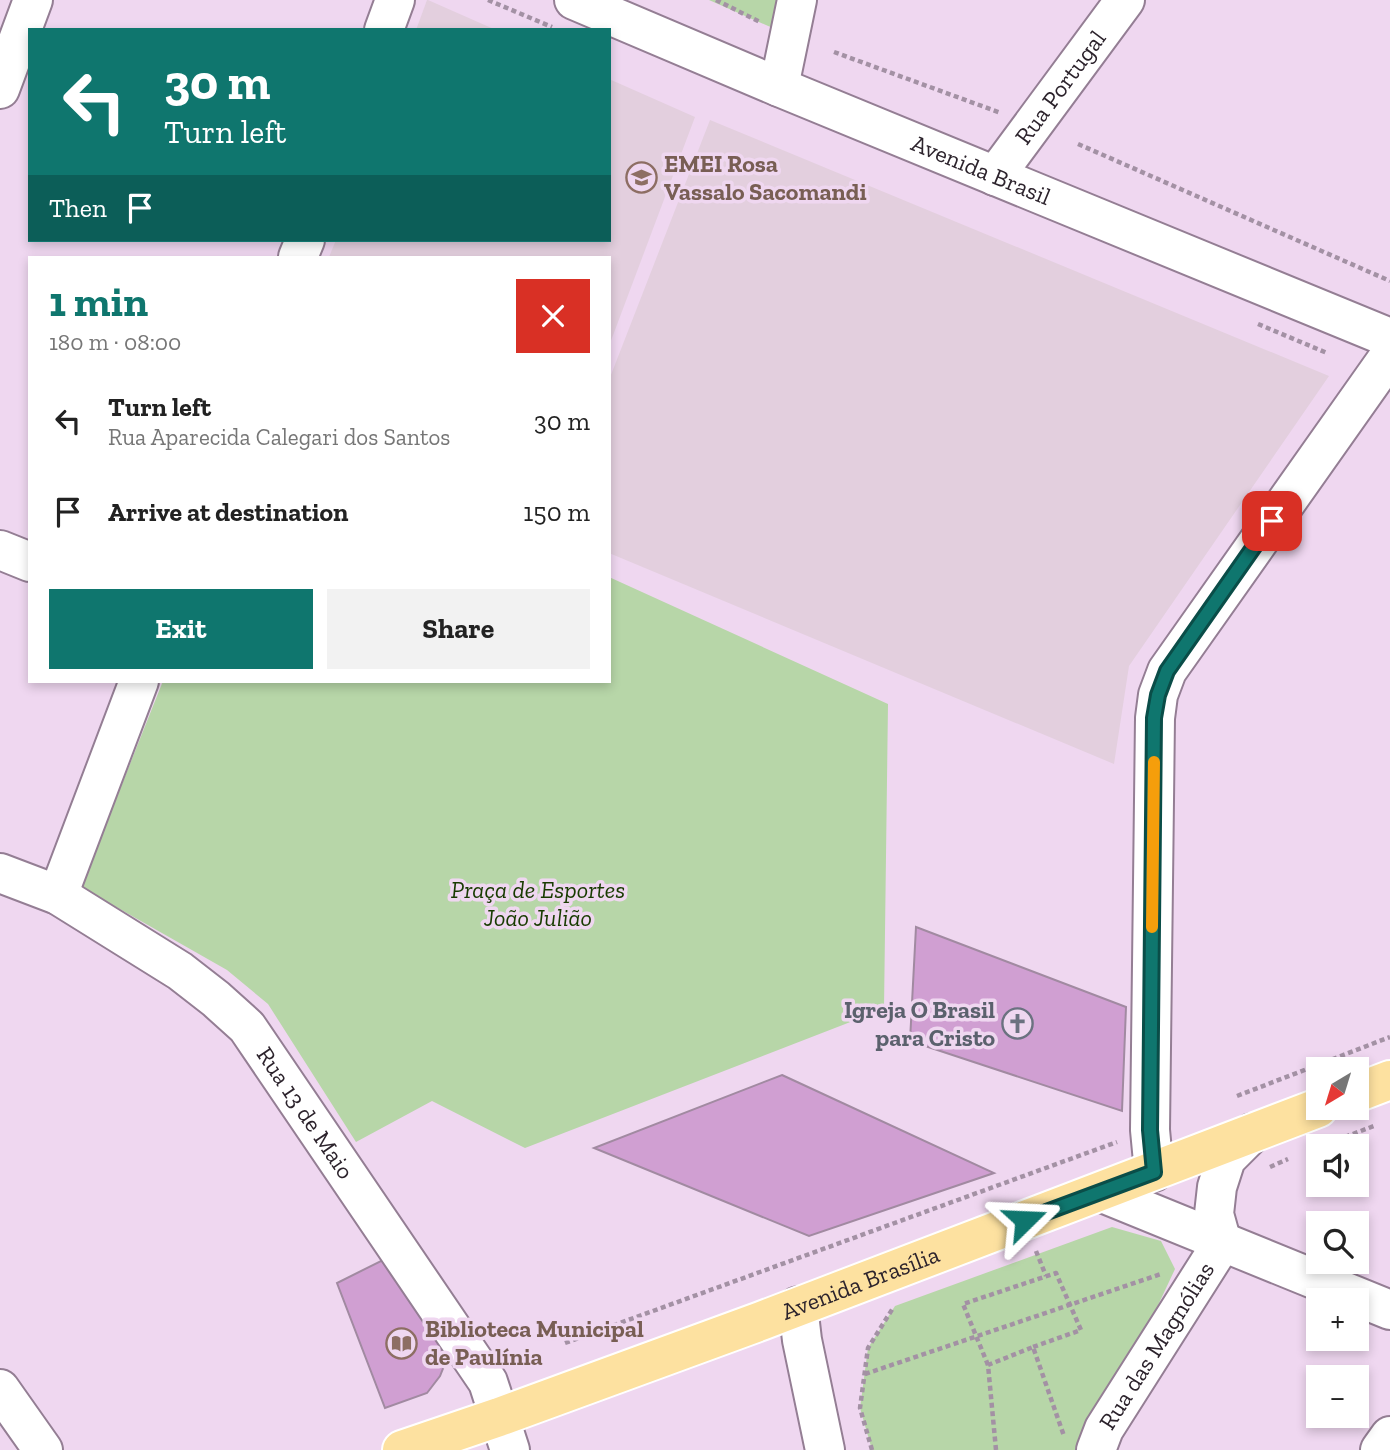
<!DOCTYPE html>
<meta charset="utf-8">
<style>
:root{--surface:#fff;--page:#f2f2f2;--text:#222;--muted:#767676;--accent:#0f766e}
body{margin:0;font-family:"Zilla Slab",serif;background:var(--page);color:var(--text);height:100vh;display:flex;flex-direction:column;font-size:26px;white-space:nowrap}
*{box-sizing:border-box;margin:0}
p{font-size:23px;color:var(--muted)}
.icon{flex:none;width:38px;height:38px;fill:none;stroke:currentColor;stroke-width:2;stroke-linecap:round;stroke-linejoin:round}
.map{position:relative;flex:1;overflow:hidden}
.side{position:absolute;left:28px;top:256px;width:583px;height:427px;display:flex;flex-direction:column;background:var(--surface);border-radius:0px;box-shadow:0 4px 10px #0003}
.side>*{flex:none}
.hud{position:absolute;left:28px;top:28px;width:583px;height:214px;border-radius:0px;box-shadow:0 4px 10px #0003;background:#0f766e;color:#fff;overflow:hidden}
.needle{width:46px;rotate:218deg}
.buttons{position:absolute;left:1306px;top:1057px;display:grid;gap:14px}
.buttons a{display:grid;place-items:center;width:63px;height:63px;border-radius:0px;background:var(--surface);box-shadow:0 4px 10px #0003;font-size:35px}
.pin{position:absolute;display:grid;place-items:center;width:60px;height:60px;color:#fff;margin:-30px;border-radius:14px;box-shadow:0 4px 10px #0006}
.me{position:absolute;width:77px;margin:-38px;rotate:69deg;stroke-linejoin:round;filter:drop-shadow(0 0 5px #0008)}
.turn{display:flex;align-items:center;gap:24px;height:147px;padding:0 21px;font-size:32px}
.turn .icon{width:91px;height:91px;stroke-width:2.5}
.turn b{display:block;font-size:49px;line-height:60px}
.then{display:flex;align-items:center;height:66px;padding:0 21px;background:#0003;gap:14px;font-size:26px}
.round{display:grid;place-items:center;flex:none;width:74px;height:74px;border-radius:0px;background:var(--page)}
.summary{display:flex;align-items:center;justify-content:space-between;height:119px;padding:0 21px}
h1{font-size:42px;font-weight:700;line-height:52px;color:var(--accent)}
.action{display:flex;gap:14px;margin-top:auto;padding:14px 21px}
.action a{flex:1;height:80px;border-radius:0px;background:var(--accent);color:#fff;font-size:28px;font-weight:700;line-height:80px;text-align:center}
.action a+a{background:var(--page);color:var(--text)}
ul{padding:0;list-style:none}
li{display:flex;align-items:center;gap:21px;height:91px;padding:0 21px}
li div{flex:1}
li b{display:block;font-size:26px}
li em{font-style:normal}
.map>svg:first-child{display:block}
.education{fill:#e3cfde}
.green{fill:#b7d6a8}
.building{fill:#d09fd2;stroke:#a18aa1;stroke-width:2}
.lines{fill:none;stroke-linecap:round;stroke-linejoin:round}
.minor-casing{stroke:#947e94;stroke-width:42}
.major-casing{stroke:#fff;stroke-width:42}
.path{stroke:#a391a4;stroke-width:4.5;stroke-dasharray:5 3.5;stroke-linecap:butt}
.minor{stroke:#fff;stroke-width:38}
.major{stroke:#fde1a0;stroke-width:38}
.route-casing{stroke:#0a4d48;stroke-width:18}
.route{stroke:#0f766e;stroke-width:12}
.slow{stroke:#f59e0b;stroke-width:12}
.labels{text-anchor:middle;stroke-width:7;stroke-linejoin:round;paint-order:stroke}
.street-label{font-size:24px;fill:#2c232c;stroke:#efd7f0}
.education-label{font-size:24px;font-weight:bold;fill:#785e54;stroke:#efd7f0;text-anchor:start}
.park-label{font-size:24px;font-style:italic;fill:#183b00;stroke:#efd7f0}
.worship-label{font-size:24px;font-weight:bold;fill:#5b616d;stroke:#efd7f0;text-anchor:end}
</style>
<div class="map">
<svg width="1390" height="1450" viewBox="0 0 1390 1450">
<rect width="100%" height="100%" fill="#efd7f0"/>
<g class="education">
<polygon points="427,0 428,0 496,30 416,30"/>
<polygon points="609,79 695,117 609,346 609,257 329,257 336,240 609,240"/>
<polygon points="710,120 1329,376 1129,666 1114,764 609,553 609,380"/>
</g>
<g class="green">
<polygon points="709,0 781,0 775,29"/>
<polygon points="609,577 888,704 884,1009 525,1148 432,1101 356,1142 268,1004 227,970 81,887 163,681 609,681"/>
<polygon points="1112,1227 1161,1241 1175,1269 1146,1331 1078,1450 872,1450 860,1408 868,1348 895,1306"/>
</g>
<g class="building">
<polygon points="916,927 1126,1007 1122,1111 910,1041"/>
<polygon points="782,1075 994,1173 809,1236 594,1148"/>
<polygon points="399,1252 448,1356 440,1376 427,1393 385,1408 337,1283"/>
</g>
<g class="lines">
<defs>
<g id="minor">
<path id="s1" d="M574,0L779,87L1390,338"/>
<polyline points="384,30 395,0"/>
<polyline points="779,87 797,0"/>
<polyline points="0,89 33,0"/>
<path id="s2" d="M995,176L1125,0"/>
<polyline points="298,257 305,240"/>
<polyline points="0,550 30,562"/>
<path id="s3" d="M0,873L58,895L180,971L216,999L247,1027L488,1382L510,1450"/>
<polyline points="58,895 139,681"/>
<polyline points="1154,1172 1150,1130 1155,718 1158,695 1167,671 1390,355"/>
<polyline points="1100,1192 1390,1310"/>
<polyline points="1222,1243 1214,1214 1217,1187 1226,1159 1252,1133"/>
<polyline points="798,1306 802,1340 825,1450"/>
<polyline points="0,1389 43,1450"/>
<path id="s4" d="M1096,1450L1104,1429L1222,1243"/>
<polyline points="1380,1450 1390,1436"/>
</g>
<g id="major">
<polyline points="1356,1093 1390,1080"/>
<path id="s5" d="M402,1450L499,1417L761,1321L1318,1108"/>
</g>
</defs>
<use href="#minor" class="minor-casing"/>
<use href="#major" class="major-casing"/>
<g class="path">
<polyline points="488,0 552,27"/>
<polyline points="716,0 760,22"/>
<polyline points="834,52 1001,113"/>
<polyline points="1078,144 1390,281"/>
<polyline points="1258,324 1327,353"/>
<polyline points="1237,1096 1390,1037"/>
<polyline points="1329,1143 1374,1126"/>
<polyline points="1270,1167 1288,1159"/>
<polyline points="1036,1251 1046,1276"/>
<polyline points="565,1343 1117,1142"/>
<polyline points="988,1365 963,1304 1056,1273 1081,1330 1033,1347"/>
<polyline points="865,1374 1161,1274"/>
<polyline points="872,1450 860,1408 868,1348 893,1308"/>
<polyline points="996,1450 988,1365 1033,1347 1064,1436"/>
</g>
<use href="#minor" class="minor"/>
<use href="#major" class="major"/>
</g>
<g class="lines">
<defs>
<polyline id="route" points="1025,1220 1154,1172 1150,1130 1154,718 1158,695 1167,671 1272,521"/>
</defs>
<use href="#route" class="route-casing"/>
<use href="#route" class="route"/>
<polyline class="slow" points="1152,927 1154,762"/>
</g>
<defs>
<symbol id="school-ring" viewBox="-11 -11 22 22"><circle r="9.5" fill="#efd7f0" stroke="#8d6e63" stroke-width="1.5"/><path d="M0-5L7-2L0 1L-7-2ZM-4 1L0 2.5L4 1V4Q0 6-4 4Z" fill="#8d6e63"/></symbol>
<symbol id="church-ring" viewBox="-11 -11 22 22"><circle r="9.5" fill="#efd7f0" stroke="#6b7280" stroke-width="1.5"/><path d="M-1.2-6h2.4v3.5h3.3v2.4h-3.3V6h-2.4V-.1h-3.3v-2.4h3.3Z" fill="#6b7280"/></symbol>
<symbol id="library-ring" viewBox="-11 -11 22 22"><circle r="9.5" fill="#efd7f0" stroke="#8d6e63" stroke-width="1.5"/><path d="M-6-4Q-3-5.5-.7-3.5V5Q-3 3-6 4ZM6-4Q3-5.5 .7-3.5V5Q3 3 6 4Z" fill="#8d6e63"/></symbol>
</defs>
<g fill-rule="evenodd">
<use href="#school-ring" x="624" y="160" width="35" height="35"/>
<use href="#church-ring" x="1000" y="1006" width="35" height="35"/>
<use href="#library-ring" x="384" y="1326" width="35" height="35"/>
</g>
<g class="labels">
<g class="street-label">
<text dy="8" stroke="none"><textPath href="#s2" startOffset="110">Rua Portugal</textPath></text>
<text dy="8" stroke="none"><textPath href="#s1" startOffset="441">Avenida Brasil</textPath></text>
<text dy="8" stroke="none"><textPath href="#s3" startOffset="397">Rua 13 de Maio</textPath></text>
<text dy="8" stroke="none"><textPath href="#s5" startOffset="488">Avenida Brasília</textPath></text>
<text dy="8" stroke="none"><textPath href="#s4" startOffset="121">Rua das Magnólias</textPath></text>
</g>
<g class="education-label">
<text x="664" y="172">EMEI Rosa<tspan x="664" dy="28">Vassalo Sacomandi</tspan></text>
<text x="425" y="1337">Biblioteca Municipal<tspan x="425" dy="28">de Paulínia</tspan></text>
</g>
<g class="park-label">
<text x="538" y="898">Praça de Esportes<tspan x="538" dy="28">João Julião</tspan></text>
</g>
<g class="worship-label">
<text x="995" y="1018">Igreja O Brasil<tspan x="995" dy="28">para Cristo</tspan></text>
</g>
</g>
</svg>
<div class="buttons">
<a><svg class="needle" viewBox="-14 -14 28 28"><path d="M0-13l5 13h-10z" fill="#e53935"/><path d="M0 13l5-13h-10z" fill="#767676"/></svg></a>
<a><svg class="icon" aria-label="sound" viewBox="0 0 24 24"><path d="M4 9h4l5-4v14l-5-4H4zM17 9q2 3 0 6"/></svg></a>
<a><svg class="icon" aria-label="search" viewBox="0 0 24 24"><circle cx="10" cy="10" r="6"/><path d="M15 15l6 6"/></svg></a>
<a>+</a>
<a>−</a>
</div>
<div class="pin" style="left:1272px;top:521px;background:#d93025"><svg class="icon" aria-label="arrive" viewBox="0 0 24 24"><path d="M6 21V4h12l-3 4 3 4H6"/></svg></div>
<svg class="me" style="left:1025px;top:1220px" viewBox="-20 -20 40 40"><path d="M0-17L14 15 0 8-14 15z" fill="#0f766e" stroke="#fff" stroke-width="4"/></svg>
<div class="hud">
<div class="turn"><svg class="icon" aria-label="left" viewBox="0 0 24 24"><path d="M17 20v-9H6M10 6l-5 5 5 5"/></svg><div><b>30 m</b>Turn left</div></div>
<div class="then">Then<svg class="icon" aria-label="arrive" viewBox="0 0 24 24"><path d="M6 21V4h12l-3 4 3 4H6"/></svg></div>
</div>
<section class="side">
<div class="summary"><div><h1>1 min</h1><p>180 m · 08:00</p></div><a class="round" style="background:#d93025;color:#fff"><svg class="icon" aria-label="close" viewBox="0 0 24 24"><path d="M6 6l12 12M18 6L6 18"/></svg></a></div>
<ul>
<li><svg class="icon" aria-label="left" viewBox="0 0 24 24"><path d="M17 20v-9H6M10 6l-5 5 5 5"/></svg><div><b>Turn left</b><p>Rua Aparecida Calegari dos Santos</p></div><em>30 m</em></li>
<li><svg class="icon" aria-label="arrive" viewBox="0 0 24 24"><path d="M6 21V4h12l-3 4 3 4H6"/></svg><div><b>Arrive at destination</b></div><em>150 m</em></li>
</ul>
<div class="action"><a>Exit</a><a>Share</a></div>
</section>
</div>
